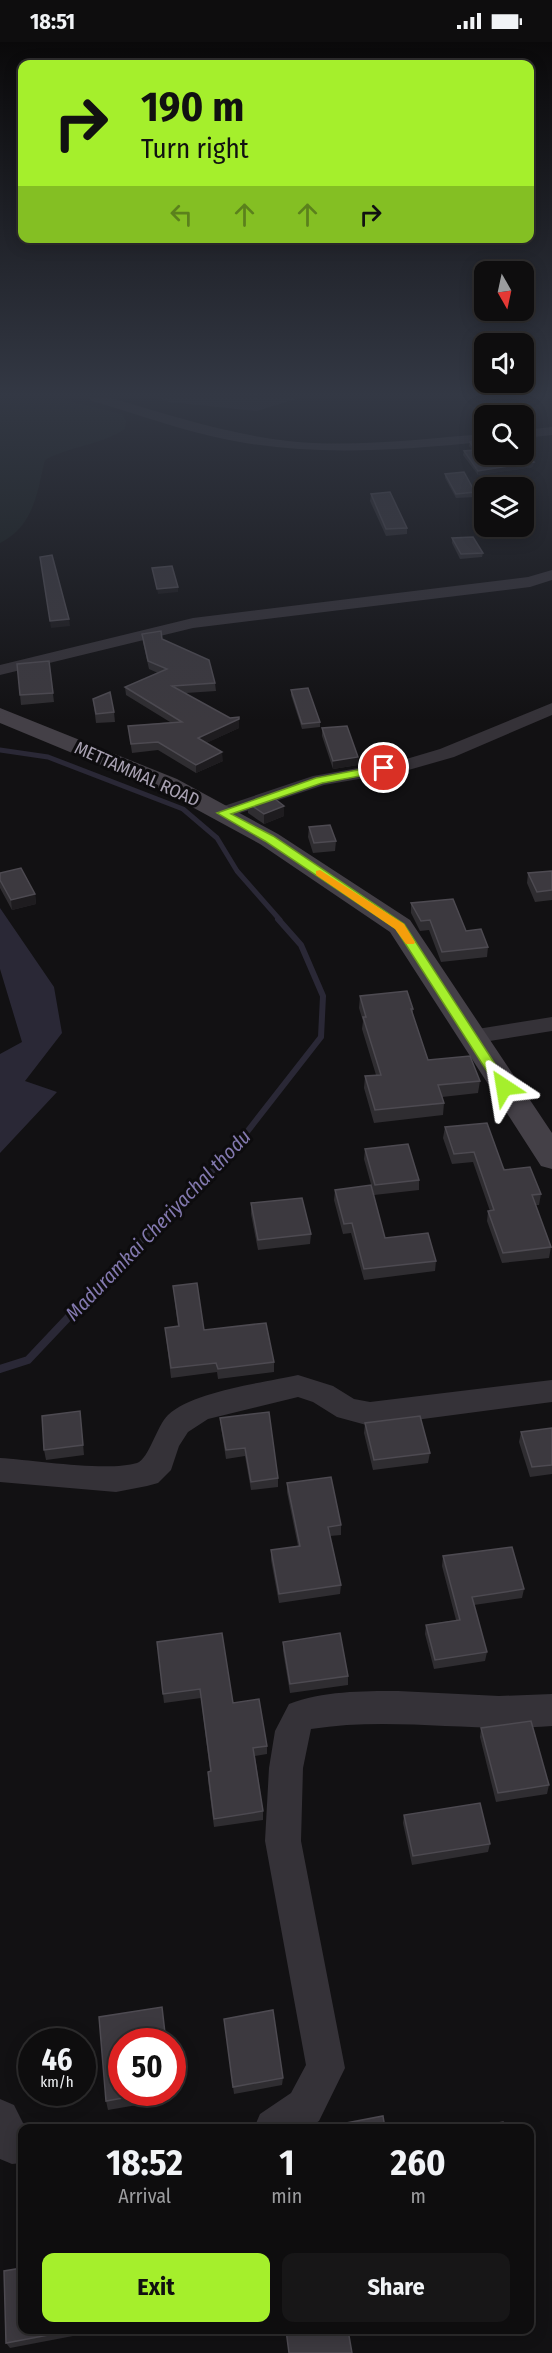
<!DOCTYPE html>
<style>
:root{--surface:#0e0d0e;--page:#171617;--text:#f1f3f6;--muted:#9b9c9e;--line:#2e2d2e;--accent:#a5ef2c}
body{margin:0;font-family:"Fira Sans Condensed",sans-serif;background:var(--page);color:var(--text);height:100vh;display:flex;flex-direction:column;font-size:22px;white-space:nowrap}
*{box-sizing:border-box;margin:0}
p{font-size:20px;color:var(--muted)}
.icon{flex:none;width:33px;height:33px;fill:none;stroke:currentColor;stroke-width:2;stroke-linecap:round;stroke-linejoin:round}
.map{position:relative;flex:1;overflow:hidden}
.details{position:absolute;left:18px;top:2082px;width:516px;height:210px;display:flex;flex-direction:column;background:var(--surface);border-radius:12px;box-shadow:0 3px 15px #0003,0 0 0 2px var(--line)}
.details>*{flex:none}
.banner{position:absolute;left:18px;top:18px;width:516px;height:183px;border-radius:12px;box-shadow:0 3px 15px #0003,0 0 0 2px var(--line);background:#a5ef2c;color:#111;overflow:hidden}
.needle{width:39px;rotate:171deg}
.fabs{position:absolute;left:474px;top:219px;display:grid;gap:12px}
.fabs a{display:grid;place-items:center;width:60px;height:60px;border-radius:12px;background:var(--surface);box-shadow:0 3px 15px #0003,0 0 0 2px var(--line);font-size:30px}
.speed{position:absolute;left:18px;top:1986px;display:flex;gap:12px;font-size:30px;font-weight:700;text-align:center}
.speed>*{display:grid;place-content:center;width:78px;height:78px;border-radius:50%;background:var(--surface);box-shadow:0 3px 15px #0003,0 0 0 2px var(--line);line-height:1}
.speed small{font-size:15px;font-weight:400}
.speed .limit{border:9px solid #d22;background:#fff;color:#111}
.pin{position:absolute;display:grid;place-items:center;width:51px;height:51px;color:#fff;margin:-26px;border:3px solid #fff;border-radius:50%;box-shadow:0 2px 6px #0007}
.me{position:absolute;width:66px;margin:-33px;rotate:327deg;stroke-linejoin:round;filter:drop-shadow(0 0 4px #0008)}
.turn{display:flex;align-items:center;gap:21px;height:126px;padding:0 24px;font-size:27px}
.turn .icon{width:78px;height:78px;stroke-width:2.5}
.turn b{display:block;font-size:42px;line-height:51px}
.lanes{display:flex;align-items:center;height:57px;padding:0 24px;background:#0003;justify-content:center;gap:30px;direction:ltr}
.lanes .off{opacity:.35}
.eta{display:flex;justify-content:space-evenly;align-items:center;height:102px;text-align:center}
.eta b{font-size:36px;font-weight:700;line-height:42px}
.button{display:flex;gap:12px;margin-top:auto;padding:12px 24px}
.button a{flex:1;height:69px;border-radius:12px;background:var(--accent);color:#111;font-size:24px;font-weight:700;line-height:69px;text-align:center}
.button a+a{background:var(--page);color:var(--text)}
.status{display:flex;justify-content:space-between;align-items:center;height:42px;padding:0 30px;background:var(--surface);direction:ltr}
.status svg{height:16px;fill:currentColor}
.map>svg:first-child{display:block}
.green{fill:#171d1c}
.water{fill:#2a2836}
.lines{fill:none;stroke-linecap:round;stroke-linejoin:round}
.stream-far2{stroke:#2a2836;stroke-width:5}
.stream-far1{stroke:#2a2836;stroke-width:6}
.stream{stroke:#2a2836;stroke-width:8}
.street{fill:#353238;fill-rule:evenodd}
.secondary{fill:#444047;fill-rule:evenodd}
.wall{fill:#2f2d31}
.shaded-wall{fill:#1e1c1f}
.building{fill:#3c393f;stroke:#4d4a51;stroke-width:1.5}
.route{fill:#a5ef2c;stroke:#6b9b1d;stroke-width:1.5}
.slow{fill:#f59e0b}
.labels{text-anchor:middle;stroke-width:6;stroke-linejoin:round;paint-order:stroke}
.street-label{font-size:18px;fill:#a9a2b3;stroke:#0d0c0e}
.water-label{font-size:20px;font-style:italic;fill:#8379af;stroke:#0d0c0e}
</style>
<div class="status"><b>18:51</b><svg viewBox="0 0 49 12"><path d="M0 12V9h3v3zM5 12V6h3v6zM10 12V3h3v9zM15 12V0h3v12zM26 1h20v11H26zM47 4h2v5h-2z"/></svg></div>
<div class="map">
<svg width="552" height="2311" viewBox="0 0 552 2311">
<rect width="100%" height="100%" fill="#121113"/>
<path class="green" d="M0,356H59L122,372L126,379L125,387C101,403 71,404 45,418C37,451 34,484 0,501Z"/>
<g class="water">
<polygon points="157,356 299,356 257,369 169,360"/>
<polygon points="0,866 54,945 62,991 25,1039 57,1050 0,1111 0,1012 22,1000 0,927"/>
</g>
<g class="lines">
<polyline class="stream-far2" points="0,708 48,715 183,767 217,796 237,829 280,878"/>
<polyline class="stream-far1" points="95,1248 166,1173 229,1113 321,995 323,954 301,903 278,877"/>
<polyline class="stream" points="0,1327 28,1318 96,1246"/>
<g class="street">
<path d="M90,356H111C170,373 227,392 288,399C353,406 419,397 484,392V400C399,408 313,415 229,398C183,389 137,372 92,359Z"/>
<polygon points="552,385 552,393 524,396 524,388"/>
<polygon points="552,528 552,538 530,545 193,586 0,633 0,623 193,576 528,535"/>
<polygon points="552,661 552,673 454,715 405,729 324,743 222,777 215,775 212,771 215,767 313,734 403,718 440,707"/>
<polygon points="552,975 552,989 471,1002 463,1000 459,995 463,990 471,988"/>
<path d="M298,1333L333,1344L354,1357L370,1360L552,1338V1360L370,1384L337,1375L313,1360L298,1355L208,1377L188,1390L179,1404L171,1428L158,1441L147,1444L116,1450L0,1440V1416C34,1418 107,1430 137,1421C149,1417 156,1385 168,1373C194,1349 262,1341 298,1333Z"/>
<path d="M398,1649L499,1654L552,1652V1684C472,1691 392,1674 311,1687L303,1726L301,1799L345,2026L319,2079L308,2086H254L260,2072L291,2051L306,2023L265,1799L269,1726L275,1689L289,1662C322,1649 362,1649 398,1649Z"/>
<polygon points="0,2057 14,2063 23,2081 35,2086 22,2086 22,2121 12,2122 0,2117"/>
</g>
<polygon class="secondary" points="0,666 177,737 278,792 410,878 552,1091 552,1127 541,1124 390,890 260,802 159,747 0,681"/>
</g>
<g class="wall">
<polygon points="470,400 533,425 478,433 463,413 464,409 472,408 469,404"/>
<polygon points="445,432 475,450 475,455 456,456 445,436"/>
<polygon points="371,452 407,486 407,492 386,494 370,459"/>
<polygon points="452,496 483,511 482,515 460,517 452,501"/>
<polygon points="142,592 162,597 215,641 216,649 186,651 239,686 206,701 223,719 196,731 158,708 132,711 128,684 170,680 126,653 125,645 158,631 149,627 143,600"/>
<polygon points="49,619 54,660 21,663 20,653"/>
<polygon points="291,648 320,680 320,685 302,687 291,653"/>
<polygon points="93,657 114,670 115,680 96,681"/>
<polygon points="322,686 358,723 333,727 322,694"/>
<polygon points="248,761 284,764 284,774 264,782 248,771"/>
<polygon points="309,785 336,799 335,809 313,811 308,795"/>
<polygon points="552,829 552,858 535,860 527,841 528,831"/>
<polygon points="0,831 35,852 36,862 12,868 0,846"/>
<polygon points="411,861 466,889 488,905 487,915 441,920 429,888 420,889 411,871"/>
<polygon points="360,954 413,967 413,973 428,1018 480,1039 478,1051 442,1055 444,1061 443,1073 374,1081 364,1046 365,1034 376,1033 362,987 363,979 359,966"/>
<polygon points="445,1085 541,1152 539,1163 535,1163 551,1205 549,1216 502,1221 487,1179 488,1169 490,1169 473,1120 452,1122 443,1096"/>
<polygon points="365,1107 419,1138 419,1148 374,1153 364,1117"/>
<polygon points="335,1148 385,1196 436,1219 435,1229 364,1238 351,1191 343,1192 334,1158"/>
<polygon points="251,1161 311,1192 310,1202 258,1208 251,1172"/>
<polygon points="173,1244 204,1288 274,1320 274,1330 218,1337 217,1330 171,1336 165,1286 178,1285"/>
<polygon points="220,1376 278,1436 278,1445 251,1448 245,1414 226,1417 221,1385"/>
<polygon points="81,1379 84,1413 46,1418 44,1408"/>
<polygon points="365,1381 430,1411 428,1421 373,1428 364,1391"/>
<polygon points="552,1386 552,1432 530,1435 519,1400 521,1390"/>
<polygon points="287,1441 341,1483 341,1493 330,1494 341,1543 340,1552 279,1561 271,1518 271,1508 298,1504 287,1450"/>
<polygon points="443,1514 524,1547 522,1556 474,1563 487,1610 485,1619 434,1627 425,1592 426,1583 456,1578 442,1524"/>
<polygon points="157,1600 233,1661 267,1704 267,1712 255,1714 263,1769 263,1778 214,1785 208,1738 208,1730 210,1729 201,1656 164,1661"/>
<polygon points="283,1600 348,1634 348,1643 290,1651 283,1609"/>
<polygon points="481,1686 549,1743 547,1752 496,1760 480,1695"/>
<polygon points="404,1773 490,1802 488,1810 412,1823 403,1781"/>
<polygon points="162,1965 166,2000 122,2000 122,2050 172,2050 172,2057 108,2068 106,2059 99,1975"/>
<polygon points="225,1984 283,2036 282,2043 234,2052"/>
<polygon points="22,2288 73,2288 73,2294 10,2306 6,2301"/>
</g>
<g class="shaded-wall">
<polygon points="534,420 533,425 478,433 478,429"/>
<polygon points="178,545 178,550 158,552 157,547"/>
<polygon points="69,577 70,584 51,586 50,579"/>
<polygon points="239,677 239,686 198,705 198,696"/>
<polygon points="222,710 223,719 196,731 196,723"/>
<polygon points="358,715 358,723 333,727 333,719"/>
<polygon points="284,764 284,774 264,782 264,772"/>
<polygon points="35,852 36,862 12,868 11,858"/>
</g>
<g class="building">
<polygon points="484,398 484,412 524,412 524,410 534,420 478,429 464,409 475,408 470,400"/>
<polygon points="464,430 475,450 456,452 445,432"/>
<polygon points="390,450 407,486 386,487 371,452"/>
<polygon points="473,495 483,511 461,512 452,496"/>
<polygon points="52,513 69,577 50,579 40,515"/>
<polygon points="172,524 178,545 157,547 152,526"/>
<polygon points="161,589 162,597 209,618 215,641 172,644 230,676 239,675 239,677 198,696 222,710 196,723 158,700 131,702 128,684 182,680 125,645 167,627 148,619 142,592"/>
<polygon points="49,619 53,651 20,653 17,622"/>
<polygon points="308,646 320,680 302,682 291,648"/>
<polygon points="110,650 114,670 96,672 93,657"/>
<polygon points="347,684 358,715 333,719 322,686"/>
<polygon points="270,753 284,764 264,772 248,761"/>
<polygon points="330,783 336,799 314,801 309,785"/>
<polygon points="21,826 35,852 11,858 0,838 0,831"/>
<polygon points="552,829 552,848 537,850 528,831"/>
<polygon points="453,857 466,889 481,887 488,905 442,910 430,878 421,879 411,861"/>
<polygon points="407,949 413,967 411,967 428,1018 470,1014 480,1039 438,1043 444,1061 375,1068 365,1034 381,1033 363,975 366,975 360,954"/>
<polygon points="487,1081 504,1128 530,1125 541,1152 532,1153 551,1205 503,1211 488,1169 494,1168 474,1110 454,1112 445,1085"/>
<polygon points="408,1102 419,1138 375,1143 365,1107"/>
<polygon points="371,1143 385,1196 428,1191 436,1219 364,1227 352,1181 344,1182 335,1148"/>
<polygon points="302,1156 311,1192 258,1198 251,1161"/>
<polygon points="197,1241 204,1288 266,1281 274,1320 218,1327 216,1321 171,1326 165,1286 179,1284 173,1244"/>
<polygon points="80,1369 83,1403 44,1408 42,1374"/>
<polygon points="269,1370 278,1436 251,1440 245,1406 226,1408 220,1376"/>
<polygon points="420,1374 430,1411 374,1418 365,1381"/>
<polygon points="552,1386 552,1423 532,1425 521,1390"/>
<polygon points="331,1435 341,1483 328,1485 341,1543 279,1552 271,1508 300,1504 287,1441"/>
<polygon points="512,1505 524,1547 472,1555 487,1610 435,1618 426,1583 460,1578 443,1514"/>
<polygon points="222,1591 233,1661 259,1657 267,1704 253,1706 263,1769 214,1777 208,1730 211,1729 200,1647 163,1652 157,1600"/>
<polygon points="340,1591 348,1634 290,1642 283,1600"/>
<polygon points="531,1679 549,1743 498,1751 481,1686"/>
<polygon points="480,1761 490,1802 413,1814 404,1773"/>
<polygon points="162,1965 166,2000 122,2000 122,2050 156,2050 106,2059 99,1975"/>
<polygon points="273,1968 283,2036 233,2045 224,1977"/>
<polygon points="383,2074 385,2086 320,2086"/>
<polygon points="503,2080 504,2086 469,2086"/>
<polygon points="22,2226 22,2288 70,2288 70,2289 6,2301 4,2229"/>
<polygon points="286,2288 348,2288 352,2311 289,2311"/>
</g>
<linearGradient id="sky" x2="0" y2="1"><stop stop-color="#0a090a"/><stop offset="0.52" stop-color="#333844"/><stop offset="1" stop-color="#333844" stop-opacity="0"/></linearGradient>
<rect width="552" height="679" fill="url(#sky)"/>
<polygon class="route" points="384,723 387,724 387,729 322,741 231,772 273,794 404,882 508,1042 510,1045 508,1048 499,1048 396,887 265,799 217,771 316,736"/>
<polygon class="slow" points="320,828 404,882 415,900 414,902 406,902 395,887 316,833 316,829"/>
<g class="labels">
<g class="street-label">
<text transform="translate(137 732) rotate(24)" y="6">METTAMMAL ROAD</text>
</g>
<g class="water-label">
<text transform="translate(158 1183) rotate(-46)" y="7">Maduramkai Cheriyachal thodu</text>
</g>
</g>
</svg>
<div class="fabs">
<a><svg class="needle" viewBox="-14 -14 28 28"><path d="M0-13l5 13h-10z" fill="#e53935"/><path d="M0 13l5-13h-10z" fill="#9b9c9e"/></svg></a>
<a><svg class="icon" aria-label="sound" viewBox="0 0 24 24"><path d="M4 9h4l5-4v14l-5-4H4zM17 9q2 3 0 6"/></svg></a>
<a><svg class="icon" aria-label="search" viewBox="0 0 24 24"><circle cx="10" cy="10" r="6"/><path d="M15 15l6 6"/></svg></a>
<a><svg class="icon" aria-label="layers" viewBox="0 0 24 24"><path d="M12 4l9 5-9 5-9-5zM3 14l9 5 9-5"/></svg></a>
</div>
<div class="speed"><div>46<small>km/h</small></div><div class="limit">50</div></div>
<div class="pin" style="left:384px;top:726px;background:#d93025"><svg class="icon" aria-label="arrive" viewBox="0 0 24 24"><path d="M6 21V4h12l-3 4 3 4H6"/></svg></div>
<svg class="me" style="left:504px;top:1045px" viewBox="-20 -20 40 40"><path d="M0-17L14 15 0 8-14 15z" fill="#a5ef2c" stroke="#fff" stroke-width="4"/></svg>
<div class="banner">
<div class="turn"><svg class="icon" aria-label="right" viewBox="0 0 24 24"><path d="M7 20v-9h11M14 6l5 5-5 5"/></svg><div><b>190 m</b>Turn right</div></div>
<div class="lanes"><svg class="icon off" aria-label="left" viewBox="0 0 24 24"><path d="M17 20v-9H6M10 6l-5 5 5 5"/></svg><svg class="icon off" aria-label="ahead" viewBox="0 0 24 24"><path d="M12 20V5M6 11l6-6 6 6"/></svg><svg class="icon off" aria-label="ahead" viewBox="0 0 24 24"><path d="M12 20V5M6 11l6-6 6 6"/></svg><svg class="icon" aria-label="right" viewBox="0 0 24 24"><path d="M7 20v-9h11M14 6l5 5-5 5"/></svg></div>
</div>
<section class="details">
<div class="eta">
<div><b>18:52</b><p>Arrival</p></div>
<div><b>1</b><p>min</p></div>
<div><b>260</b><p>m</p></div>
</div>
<div class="button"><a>Exit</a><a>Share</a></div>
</section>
</div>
